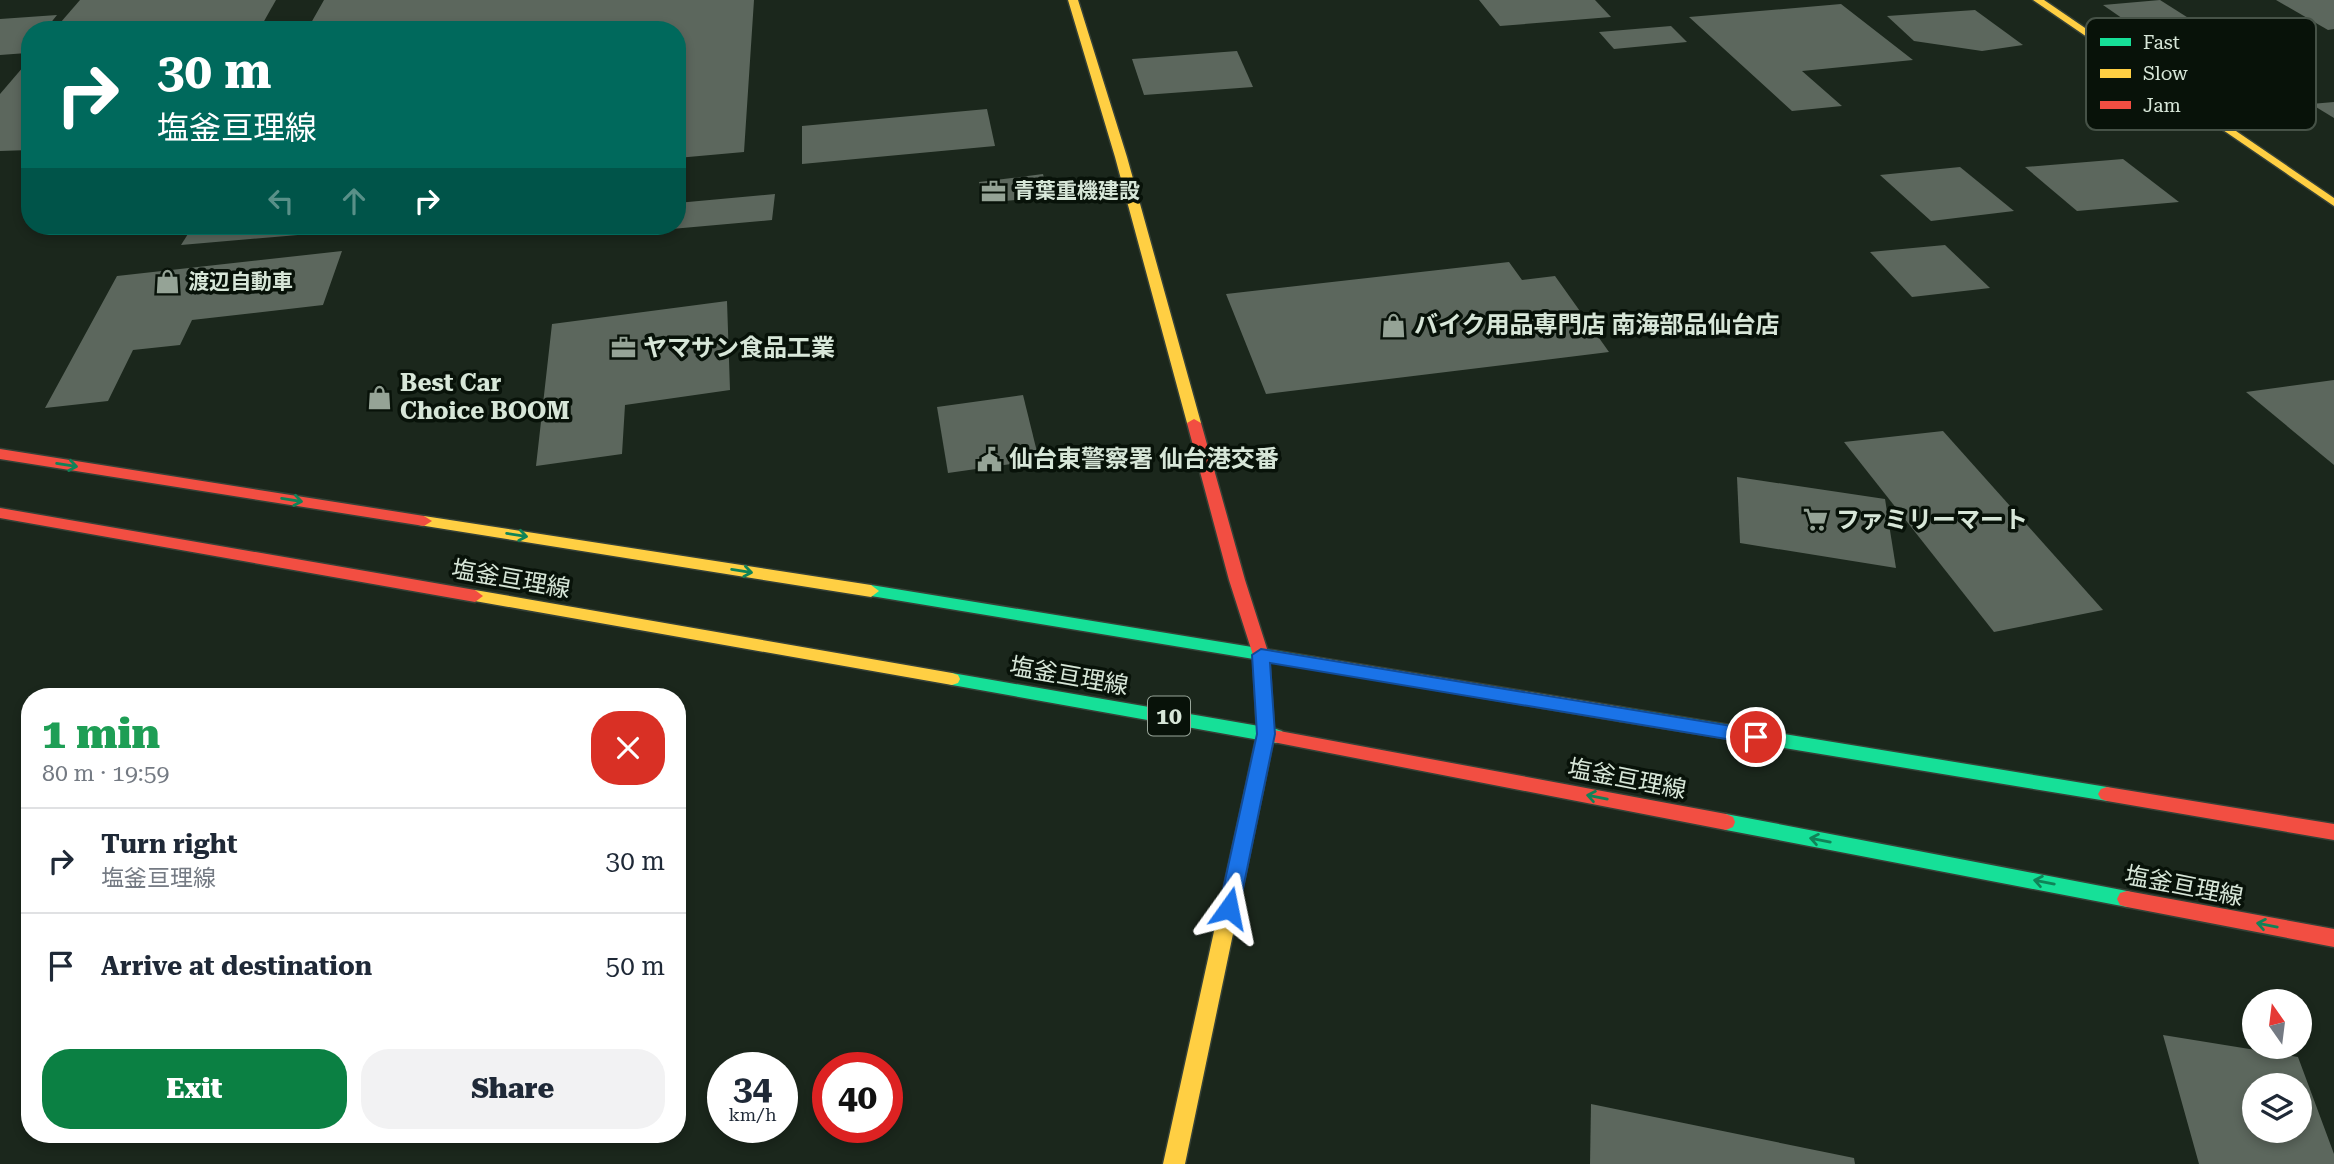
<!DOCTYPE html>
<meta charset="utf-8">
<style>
:root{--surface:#fff;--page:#f2f2f3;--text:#1f2937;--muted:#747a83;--line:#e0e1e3;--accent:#0b8043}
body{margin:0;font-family:"Roboto Serif","Noto Sans JP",serif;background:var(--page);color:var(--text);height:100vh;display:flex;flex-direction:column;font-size:26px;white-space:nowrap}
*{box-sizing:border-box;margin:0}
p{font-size:23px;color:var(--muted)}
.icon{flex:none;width:38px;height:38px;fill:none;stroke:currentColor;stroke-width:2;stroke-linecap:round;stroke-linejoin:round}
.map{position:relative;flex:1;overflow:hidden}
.sheet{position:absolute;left:21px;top:688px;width:665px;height:455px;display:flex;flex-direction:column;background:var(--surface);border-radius:28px;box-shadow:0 4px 10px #0003}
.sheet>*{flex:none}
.banner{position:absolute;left:21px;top:21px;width:665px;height:214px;border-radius:28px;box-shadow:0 4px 10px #0003;background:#00695c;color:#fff;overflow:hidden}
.needle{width:46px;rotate:346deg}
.controls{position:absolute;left:2242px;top:989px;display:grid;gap:14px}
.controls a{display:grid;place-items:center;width:70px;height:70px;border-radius:50%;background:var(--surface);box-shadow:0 4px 10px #0003;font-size:35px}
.speed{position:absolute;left:707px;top:1052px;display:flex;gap:14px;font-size:35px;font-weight:700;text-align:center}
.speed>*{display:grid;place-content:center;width:91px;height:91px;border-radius:50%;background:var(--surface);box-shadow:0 4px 10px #0003;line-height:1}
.speed small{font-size:18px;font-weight:400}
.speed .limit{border:10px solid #d22;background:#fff;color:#111}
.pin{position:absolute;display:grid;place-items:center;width:60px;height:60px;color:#fff;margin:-30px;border:4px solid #fff;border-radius:50%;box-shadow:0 2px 7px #0007}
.me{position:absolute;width:77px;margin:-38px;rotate:12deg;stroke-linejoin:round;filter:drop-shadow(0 0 5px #0008)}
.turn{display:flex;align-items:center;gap:24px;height:147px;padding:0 21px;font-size:32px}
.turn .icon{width:91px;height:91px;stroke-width:2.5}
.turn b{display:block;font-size:49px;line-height:60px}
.lanes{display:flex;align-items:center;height:66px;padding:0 21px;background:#0003;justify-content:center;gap:35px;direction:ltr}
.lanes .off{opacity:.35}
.round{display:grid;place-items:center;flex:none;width:74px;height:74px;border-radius:28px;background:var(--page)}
.headline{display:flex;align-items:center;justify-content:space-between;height:119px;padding:0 21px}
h1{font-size:42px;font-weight:800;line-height:52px;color:#1e9e55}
.action{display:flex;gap:14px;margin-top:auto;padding:14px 21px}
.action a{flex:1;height:80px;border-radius:28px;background:var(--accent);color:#fff;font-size:28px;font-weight:800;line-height:80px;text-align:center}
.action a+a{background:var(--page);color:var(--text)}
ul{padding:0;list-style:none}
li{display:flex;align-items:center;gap:21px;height:105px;padding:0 21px;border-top:2px solid var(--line)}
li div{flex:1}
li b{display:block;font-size:26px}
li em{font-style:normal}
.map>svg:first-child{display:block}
.building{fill:#5c675d;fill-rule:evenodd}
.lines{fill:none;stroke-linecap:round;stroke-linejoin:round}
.fast-casing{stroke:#364137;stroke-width:3}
.slow-casing{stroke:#364137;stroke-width:3}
.jam-casing{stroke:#364137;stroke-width:3}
.fast{fill:#16e098;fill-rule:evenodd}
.slow{fill:#ffcf43;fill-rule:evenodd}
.jam{fill:#f24e42;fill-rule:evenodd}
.oneway{stroke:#108358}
.route{fill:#1a73e8;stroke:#114b97;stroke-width:2}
.labels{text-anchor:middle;stroke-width:7;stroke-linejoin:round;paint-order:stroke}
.far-poi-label{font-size:21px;font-weight:bold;fill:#d7e6d8;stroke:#081209;text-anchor:start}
.shield{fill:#081209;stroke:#99a69a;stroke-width:2}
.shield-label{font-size:23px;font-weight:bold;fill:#d7e6d8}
.poi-label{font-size:24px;font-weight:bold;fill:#d7e6d8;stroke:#081209;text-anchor:start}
.street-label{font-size:24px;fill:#d7e6d8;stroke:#081209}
.key{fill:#081209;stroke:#465247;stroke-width:2}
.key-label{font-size:19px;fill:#d7e6d8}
</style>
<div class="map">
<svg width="2334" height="1164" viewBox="0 0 2334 1164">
<rect width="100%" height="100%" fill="#1b271c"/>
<g class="building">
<polygon points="80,0 276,0 259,30 54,30"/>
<polygon points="324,0 754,0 744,152 677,158 677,30 307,30"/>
<polygon points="1479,0 1595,0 1611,17 1500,26"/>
<polygon points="2160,0 2190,19 2129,23 2103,5"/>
<polygon points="2276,0 2334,0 2334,29 2328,30"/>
<polygon points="1841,4 1913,60 1802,71 1842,106 1792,111 1689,17"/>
<polygon points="1975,10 2023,45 1982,51 1914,41 1887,16"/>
<polygon points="57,15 45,30 30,30 30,49 27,53 0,55 0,19"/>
<polygon points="1671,26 1687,42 1614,49 1599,32"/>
<polygon points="1237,51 1253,87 1144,95 1132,59"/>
<polygon points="30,59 30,150 0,151 0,94"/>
<polygon points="2334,102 2334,118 2311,104"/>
<polygon points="987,109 995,146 802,164 802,126"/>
<polygon points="2123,159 2179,202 2077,211 2025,167"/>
<polygon points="1960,167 2014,211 1931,221 1880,175"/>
<polygon points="1043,174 1049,197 983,203 979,182"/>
<polygon points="775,194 772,220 649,231 649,226 677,226 677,203"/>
<polygon points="193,226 380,226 380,228 181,245"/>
<polygon points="1945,245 1990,288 1912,297 1870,252"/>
<polygon points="342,251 323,305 192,320 180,345 133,350 108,401 45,408 117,276"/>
<polygon points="1509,262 1522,280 1555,276 1609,352 1266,394 1226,294"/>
<polygon points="727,301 730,390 625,405 622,454 536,466 552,324"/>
<polygon points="2334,380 2334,465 2246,392"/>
<polygon points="1023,395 1039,460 948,473 937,407"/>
<polygon points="1943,431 2103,610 1994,632 1844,442"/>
<polygon points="1737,477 1885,499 1896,568 1740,543"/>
<path d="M2163,1035L2298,1057L2334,1154V1164H2199ZM2254,1085H2300V1130H2254Z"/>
<polygon points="1591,1104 1854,1158 1855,1164 1590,1164"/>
</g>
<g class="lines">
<defs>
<g id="fast">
<polygon points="871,585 1314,657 1320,659 1322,663 1320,667 1314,669 865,595 863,591"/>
<polygon points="952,673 1276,729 1282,731 1285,736 1282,741 1276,743 952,685 946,683 944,679 946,675"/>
<polygon points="1620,707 2107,787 2113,789 2116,794 2113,799 2107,801 1620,721 1614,719 1611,714 1614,709"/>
<polygon points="1726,814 2127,891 2134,893 2137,899 2134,905 2127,907 1726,830 1719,827 1717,822 1719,817"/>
</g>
<g id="slow">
<polygon points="1068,0 1078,0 1127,157 1201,423 1199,426 1189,426 1187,423 1115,157"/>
<polygon points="2033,0 2044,0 2334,198 2334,206"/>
<polygon points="424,516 871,585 879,591 871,597 419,525 416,521"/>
<polygon points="475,590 952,673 958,675 960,679 958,683 952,685 469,600 467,596"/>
<polygon points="1314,657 1620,707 1626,709 1629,714 1626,719 1620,721 1314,669 1308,667 1306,663 1308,659"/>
<polygon points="1254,783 1260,785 1263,790 1185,1164 1163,1164 1245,790 1248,785"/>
</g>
<g id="jam">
<polygon points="1194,419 1201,423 1245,580 1269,655 1274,730 1726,814 1733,817 1735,822 1733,827 1726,830 1273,742 1263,790 1260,795 1254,797 1248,795 1245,790 1257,734 1253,655 1229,580 1187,423"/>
<polygon points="0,449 424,516 432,521 424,526 0,459"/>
<polygon points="0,508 475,590 483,596 475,602 0,518"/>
<polygon points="2107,787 2334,824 2334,840 2107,801 2101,799 2098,794 2101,789"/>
<polygon points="2127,891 2334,929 2334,947 2127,907 2120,905 2117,899 2120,893"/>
</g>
</defs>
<use href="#fast" class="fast-casing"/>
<use href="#slow" class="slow-casing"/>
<use href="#jam" class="jam-casing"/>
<use href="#fast" class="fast"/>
<use href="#slow" class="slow"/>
<use href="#jam" class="jam"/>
</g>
<defs><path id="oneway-shaft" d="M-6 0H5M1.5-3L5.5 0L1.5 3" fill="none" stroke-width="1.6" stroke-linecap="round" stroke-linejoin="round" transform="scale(1.75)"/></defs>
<g class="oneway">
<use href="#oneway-shaft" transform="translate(67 465) rotate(9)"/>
<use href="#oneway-shaft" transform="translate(292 500) rotate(9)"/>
<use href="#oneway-shaft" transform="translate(517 535) rotate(9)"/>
<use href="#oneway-shaft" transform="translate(742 571) rotate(9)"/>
<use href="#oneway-shaft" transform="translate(1597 797) rotate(-169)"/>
<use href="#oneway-shaft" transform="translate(1820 840) rotate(-169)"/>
<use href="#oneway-shaft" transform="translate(2044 882) rotate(-169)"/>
<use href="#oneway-shaft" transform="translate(2267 925) rotate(-169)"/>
</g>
<polygon class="route" points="1261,649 1756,730 1762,732 1765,737 1762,742 1756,744 1270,663 1275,734 1239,908 1236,914 1229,917 1222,914 1219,908 1257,734 1252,655"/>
<defs>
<symbol id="office-bare" viewBox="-9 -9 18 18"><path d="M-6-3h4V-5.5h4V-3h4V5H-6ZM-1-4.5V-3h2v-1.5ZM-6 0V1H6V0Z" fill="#95a396" stroke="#081209" stroke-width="2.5" paint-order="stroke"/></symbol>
<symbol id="shop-bare" viewBox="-9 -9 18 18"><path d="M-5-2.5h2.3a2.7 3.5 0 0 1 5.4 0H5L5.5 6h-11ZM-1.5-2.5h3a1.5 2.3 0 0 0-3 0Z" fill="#95a396" stroke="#081209" stroke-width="2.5" paint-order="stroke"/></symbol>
<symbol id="civic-bare" viewBox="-9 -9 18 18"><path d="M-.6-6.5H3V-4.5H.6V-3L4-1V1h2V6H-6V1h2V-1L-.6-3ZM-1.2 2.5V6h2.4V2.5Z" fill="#95a396" stroke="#081209" stroke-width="2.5" paint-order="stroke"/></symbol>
<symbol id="supermarket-bare" viewBox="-9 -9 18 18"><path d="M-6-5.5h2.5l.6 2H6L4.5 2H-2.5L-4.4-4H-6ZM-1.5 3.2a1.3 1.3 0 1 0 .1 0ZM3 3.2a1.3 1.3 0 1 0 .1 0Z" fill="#95a396" stroke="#081209" stroke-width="2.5" paint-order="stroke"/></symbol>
</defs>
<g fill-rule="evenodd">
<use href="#office-bare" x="976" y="174" width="35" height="35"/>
<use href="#shop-bare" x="150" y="264" width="35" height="35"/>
<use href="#shop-bare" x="1376" y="308" width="35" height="35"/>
<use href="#office-bare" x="606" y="330" width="35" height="35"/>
<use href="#shop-bare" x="362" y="380" width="35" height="35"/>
<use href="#civic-bare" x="972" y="442" width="35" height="35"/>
<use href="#supermarket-bare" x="1798" y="502" width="35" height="35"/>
</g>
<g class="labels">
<g class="far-poi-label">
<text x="1014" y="198">青葉重機建設</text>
<text x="188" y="289">渡辺自動車</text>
</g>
<rect class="shield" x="1148" y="696.5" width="42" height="39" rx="5"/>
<g class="shield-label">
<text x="1169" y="724">10</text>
</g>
<g class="poi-label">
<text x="1414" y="333">バイク用品専門店 南海部品仙台店</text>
<text x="643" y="356">ヤマサン食品工業</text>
<text x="400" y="391">Best Car<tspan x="400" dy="28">Choice BOOM</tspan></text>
<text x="1009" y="467">仙台東警察署 仙台港交番</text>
<text x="1836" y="528">ファミリーマート</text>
</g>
<g class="street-label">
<text transform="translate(511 579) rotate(10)" y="8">塩釜亘理線</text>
<text transform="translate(1069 676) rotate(10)" y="8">塩釜亘理線</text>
<text transform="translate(1627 779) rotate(11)" y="8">塩釜亘理線</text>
<text transform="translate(2184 886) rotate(11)" y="8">塩釜亘理線</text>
</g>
</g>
<rect x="2086" y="18" width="230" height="112" rx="10" class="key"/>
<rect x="2100" y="38" width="31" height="8" fill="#16e098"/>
<rect x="2100" y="69" width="31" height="9" fill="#ffcf43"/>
<rect x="2100" y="101" width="31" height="8" fill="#f24e42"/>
<g class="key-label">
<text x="2143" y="49">Fast</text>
<text x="2143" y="80">Slow</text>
<text x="2143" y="112">Jam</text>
</g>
</svg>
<div class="controls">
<a><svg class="needle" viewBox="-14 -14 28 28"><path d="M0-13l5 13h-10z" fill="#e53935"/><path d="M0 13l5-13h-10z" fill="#747a83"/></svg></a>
<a><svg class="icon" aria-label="layers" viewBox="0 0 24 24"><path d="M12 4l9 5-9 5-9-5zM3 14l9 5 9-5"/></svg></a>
</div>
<div class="speed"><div>34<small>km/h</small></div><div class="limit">40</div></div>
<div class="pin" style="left:1756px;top:737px;background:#d93025"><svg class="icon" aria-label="arrive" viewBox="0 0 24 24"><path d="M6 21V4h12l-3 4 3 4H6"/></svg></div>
<svg class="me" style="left:1229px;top:908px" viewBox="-20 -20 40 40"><path d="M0-17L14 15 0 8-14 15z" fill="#1a73e8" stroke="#fff" stroke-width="4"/></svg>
<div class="banner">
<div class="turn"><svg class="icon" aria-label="right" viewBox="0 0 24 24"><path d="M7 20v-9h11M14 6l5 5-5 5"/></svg><div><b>30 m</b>塩釜亘理線</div></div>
<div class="lanes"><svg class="icon off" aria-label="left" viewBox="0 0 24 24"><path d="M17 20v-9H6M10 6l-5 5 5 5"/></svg><svg class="icon off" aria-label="ahead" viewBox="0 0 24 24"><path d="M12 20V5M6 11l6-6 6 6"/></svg><svg class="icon" aria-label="right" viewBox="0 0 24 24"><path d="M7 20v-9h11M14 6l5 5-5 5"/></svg></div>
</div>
<section class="sheet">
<div class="headline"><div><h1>1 min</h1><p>80 m · 19:59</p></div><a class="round" style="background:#d93025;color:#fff"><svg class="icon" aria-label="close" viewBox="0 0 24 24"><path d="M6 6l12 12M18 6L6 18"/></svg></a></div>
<ul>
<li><svg class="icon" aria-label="right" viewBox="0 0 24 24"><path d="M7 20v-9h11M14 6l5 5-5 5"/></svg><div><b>Turn right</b><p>塩釜亘理線</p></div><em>30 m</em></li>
<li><svg class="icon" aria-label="arrive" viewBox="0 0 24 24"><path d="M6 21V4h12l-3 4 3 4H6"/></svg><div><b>Arrive at destination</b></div><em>50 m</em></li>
</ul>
<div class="action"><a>Exit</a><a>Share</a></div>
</section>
</div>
